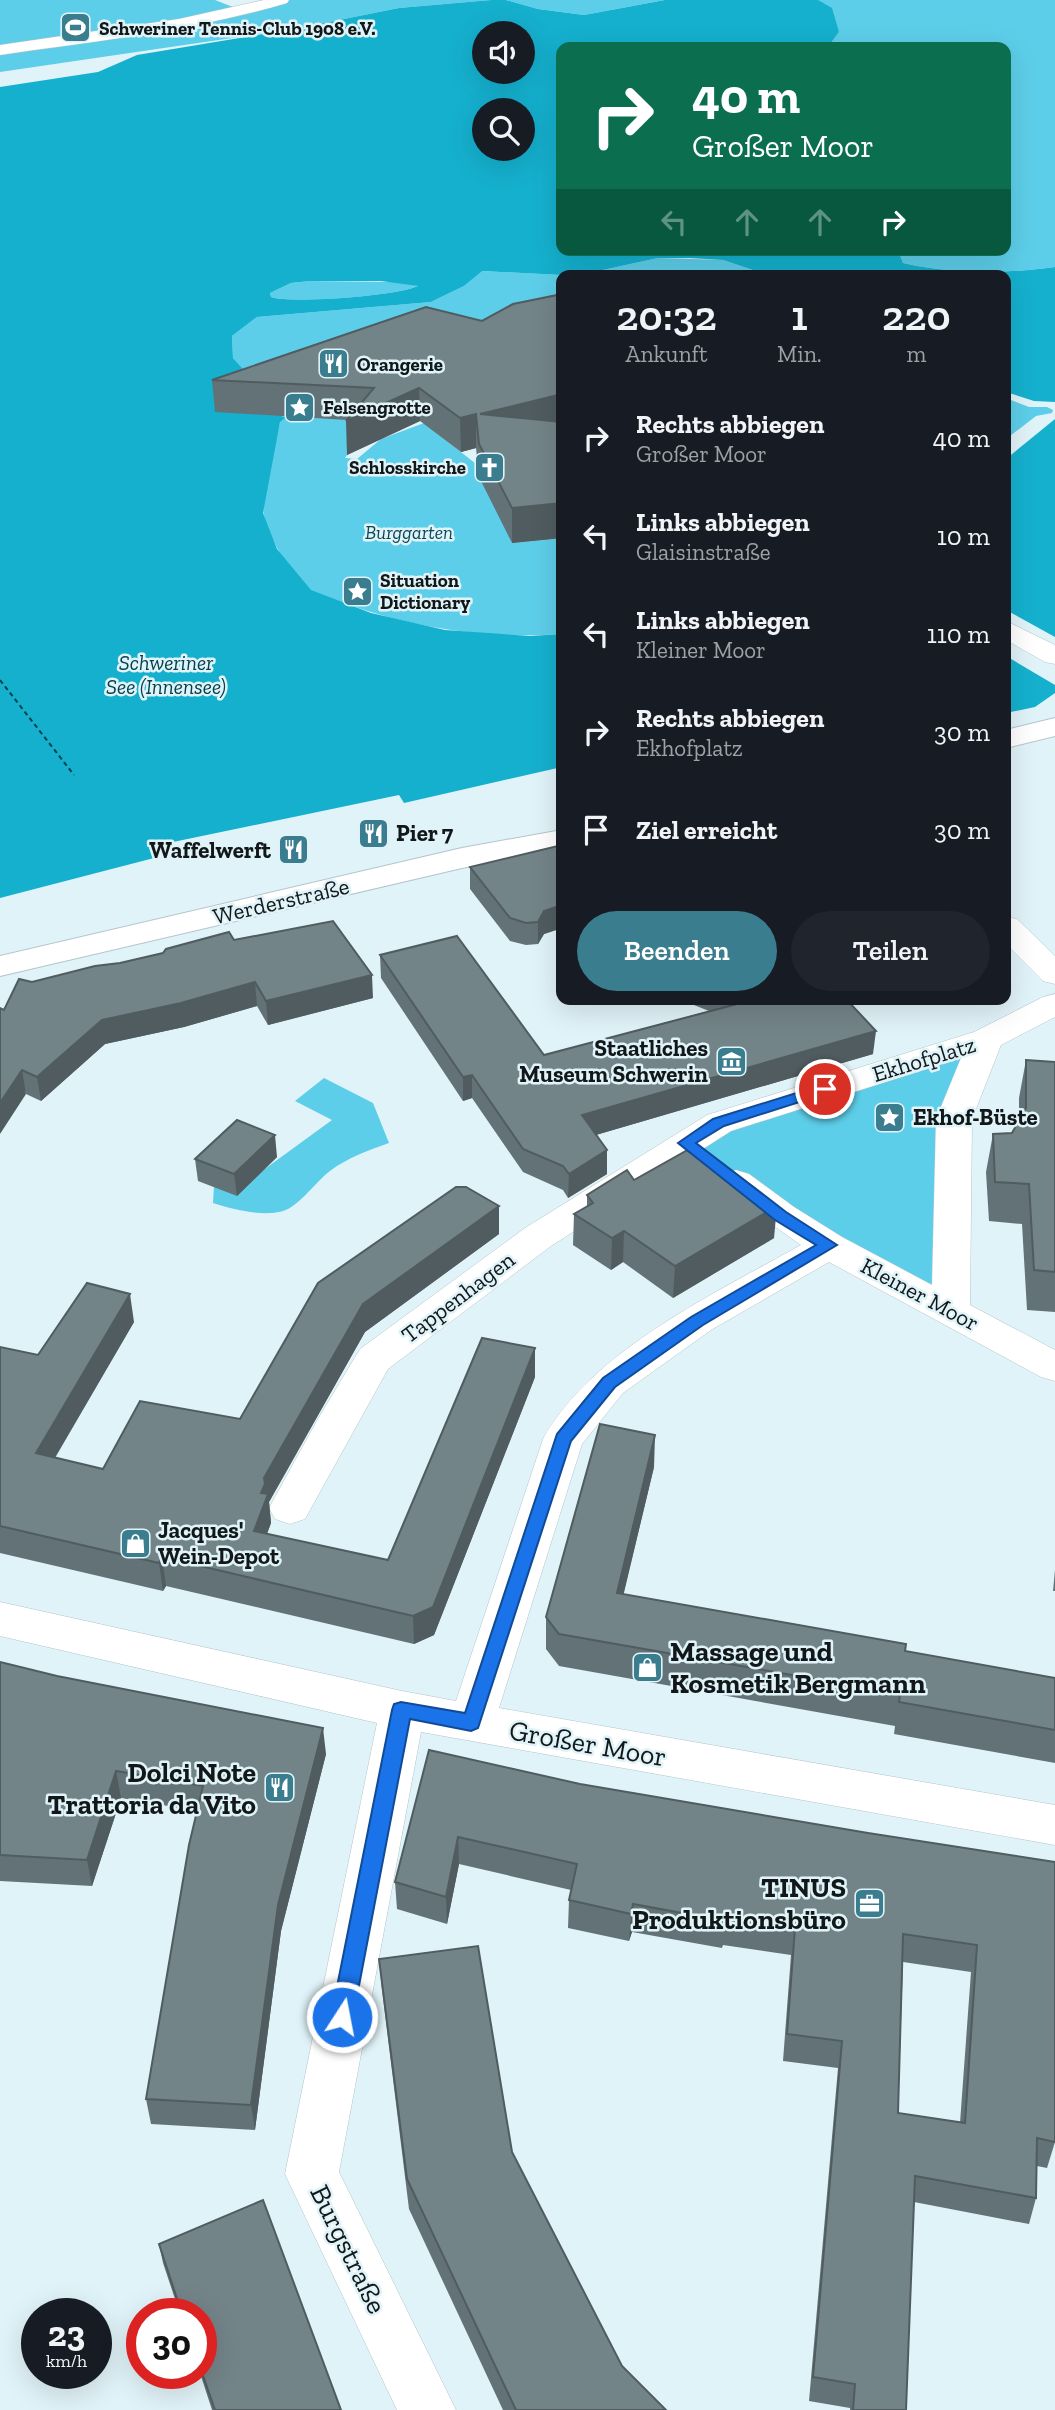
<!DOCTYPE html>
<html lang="de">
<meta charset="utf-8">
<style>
:root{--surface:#171b24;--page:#20242c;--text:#f1f3f6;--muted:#9ea1a6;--accent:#3a7d8e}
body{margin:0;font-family:"Zilla Slab",serif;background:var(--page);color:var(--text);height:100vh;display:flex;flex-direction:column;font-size:26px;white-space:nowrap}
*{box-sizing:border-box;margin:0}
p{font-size:23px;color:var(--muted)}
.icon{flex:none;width:38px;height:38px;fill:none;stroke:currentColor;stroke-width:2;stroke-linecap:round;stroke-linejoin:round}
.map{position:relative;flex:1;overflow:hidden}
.panel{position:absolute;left:556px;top:270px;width:455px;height:735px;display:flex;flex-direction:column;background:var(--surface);border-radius:14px;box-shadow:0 7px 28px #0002}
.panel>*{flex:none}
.hud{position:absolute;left:556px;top:42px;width:455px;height:214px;border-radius:14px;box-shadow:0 7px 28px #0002;background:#0b6e4f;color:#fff;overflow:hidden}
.controls{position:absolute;left:472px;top:21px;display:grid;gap:14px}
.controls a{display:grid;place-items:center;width:63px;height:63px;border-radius:50%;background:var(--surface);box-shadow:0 7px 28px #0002;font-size:35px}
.speed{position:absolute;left:21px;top:2298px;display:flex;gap:14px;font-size:35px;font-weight:700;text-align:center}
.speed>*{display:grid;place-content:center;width:91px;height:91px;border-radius:50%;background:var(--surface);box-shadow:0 7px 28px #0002;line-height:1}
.speed small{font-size:18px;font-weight:400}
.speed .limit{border:10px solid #d22;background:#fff;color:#111}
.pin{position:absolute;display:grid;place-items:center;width:60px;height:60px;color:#fff;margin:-30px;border:4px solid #fff;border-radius:50%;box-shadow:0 2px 7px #0007}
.me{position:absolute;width:77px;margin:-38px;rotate:11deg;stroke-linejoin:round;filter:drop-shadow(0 0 5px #0008)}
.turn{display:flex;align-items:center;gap:24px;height:147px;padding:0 21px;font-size:32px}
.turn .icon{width:91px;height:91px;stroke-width:2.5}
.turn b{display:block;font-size:49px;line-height:60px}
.lanes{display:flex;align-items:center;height:66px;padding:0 21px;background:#0003;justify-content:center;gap:35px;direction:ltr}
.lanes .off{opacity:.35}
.eta{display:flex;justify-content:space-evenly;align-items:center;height:119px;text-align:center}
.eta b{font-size:42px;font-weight:600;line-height:49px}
.primary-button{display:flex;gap:14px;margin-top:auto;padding:14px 21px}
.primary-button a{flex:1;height:80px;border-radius:42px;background:var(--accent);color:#fff;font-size:28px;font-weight:600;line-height:80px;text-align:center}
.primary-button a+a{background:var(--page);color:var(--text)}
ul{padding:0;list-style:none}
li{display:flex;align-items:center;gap:21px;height:98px;padding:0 21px}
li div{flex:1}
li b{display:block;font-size:26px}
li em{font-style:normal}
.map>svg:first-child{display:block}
.green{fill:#5dcee9}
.water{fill:#15b0ce;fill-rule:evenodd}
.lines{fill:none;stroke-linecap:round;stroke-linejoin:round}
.ferry{stroke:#02414d;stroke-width:2;stroke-dasharray:4.5 3.5;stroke-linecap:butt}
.street-casing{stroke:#b3c5ca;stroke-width:1}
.secondary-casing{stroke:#b3c5ca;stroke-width:2}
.street{fill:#fff;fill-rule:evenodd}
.secondary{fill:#fff;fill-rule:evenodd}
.wall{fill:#637276;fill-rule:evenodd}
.shaded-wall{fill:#505c60}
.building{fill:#738489;stroke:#505c60;stroke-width:2;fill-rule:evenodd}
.route{fill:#1a73e8;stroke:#114b97;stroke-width:2}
.labels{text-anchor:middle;stroke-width:5;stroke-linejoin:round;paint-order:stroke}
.far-poi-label{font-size:19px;font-weight:bold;fill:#12181a;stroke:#e0f3f8;text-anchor:start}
.far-park-label{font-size:19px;font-style:italic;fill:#0a4653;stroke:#e0f3f8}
.far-water-label{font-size:21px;font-style:italic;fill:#02414d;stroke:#e0f3f8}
.poi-label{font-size:23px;font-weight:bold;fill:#12181a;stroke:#e0f3f8;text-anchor:start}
.street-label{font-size:23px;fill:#12181a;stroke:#e0f3f8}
.near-poi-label{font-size:28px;font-weight:bold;fill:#12181a;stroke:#e0f3f8;text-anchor:end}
.near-street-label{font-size:28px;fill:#12181a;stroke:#e0f3f8}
</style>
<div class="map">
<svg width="1055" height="2410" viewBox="0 0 1055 2410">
<rect width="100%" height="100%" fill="#e0f3f8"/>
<g class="green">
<polygon points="0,0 215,0 243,11 281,0 491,0 399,8 294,29 0,72"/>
<polygon points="506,0 665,0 584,15 538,9"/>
<path d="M818,0H1055V267C1005,274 952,274 903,263L898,250H1006V47H828L839,32Z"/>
<path d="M658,258L723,260L768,275H562V358L342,419L379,423L360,437L345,458L357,459L381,439L424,423L485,471L512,543L562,538V634C489,639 416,629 347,604C336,600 323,597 312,591C291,578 270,539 264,516C260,501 276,441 280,422L252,416V381L233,358L232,336L257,317L431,302L464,286L481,271L561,275L603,270Z"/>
<path d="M310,281L399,282L418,286C396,296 294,304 271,297L270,293L291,283Z"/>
<polygon points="1006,398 1029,407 1047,407 1053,410 1052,413 1036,416 1010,436 1006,436"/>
<polygon points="986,1039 954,1119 951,1310 829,1246 688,1143"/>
<path d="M324,1078L373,1103L389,1143C369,1150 347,1158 330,1171C315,1182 297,1210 279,1212C259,1216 232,1209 213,1203L214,1185L262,1171L332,1120L295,1101Z"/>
</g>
<g class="water">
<path d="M491,0H506L538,9L584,15L665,0H818L832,8L839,32L828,47H562V250H898L903,263C952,274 1005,274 1055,267V402L1034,401L1006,392V275H768L723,260L690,258H658L603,270L561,275L482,271L464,286L431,302L257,317L232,336L233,358L283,414L282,417H286L280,422L263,513L277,549L311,590L371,613L445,630L530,636L562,634V767L404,803L399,795L149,847L154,858L0,898V87L98,72L137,55L294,29L399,8ZM485,33H523V72H485ZM485,110H523V149H485ZM310,281H381L418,286C397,296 292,304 271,297L270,293L291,283Z"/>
<polygon points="1055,419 1055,637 1006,610 1006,459"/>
<polygon points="1006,656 1055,685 1055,693 1035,707 1006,713"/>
</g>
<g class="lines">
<polyline class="ferry" points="0,680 74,775"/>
<defs>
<g id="street">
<path d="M264,0H289L287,3C193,31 96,41 0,55V45L179,19Z"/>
<polygon points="1006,621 1055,645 1055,664 1045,662 1006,640"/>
<polygon points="1006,917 1017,919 1055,956 1055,984 1043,981 1006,944"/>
<path d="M1055,994V1017L1001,1045L972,1119L970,1305L1055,1350V1381L1041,1377L829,1262L711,1330L623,1393L582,1444L499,1708L1055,1805V1845L421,1732L339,2172L456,2410H397L285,2174L377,1723L0,1636V1602L402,1691L456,1701L543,1439C593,1350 714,1294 801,1245L723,1190L718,1182L723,1174L736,1170L749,1174L794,1207L842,1237L932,1285L936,1119L961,1058L731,1131L551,1246L388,1369L305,1519L290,1524L275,1519L269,1508L318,1419L360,1349L525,1228L707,1115L974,1032L1043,997Z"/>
</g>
<g id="secondary">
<polygon points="1055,718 1055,736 1006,748 1006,730"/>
<polygon points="562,830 562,849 462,868 0,976 0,956 462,848"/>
</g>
</defs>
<use href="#street" class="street-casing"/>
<use href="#secondary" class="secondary-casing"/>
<use href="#street" class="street"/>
<use href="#secondary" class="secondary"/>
</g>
<g class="wall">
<polygon points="562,294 562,538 512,543 479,477 476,448 461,452 420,421 347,455 347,420 215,412 212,380 482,321"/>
<polygon points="562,845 562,928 544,934 538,944 526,945 510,941 470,889 470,867"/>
<polygon points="234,940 373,998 268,1025 257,1006 184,1027 105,1044 41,1101 26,1094 4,1010 32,982"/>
<polygon points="380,955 544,1055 709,1011 679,999 846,999 873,1054 596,1135 607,1174 568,1198 563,1190 523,1172 472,1098 463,1101 381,978"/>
<polygon points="1026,1060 1055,1062 1055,1312 1027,1310 1022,1224 989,1221 986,1172 993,1134 1012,1133 1019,1121 1019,1098"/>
<polygon points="277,1157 237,1196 198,1181 195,1159"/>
<polygon points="634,1180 774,1238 673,1298 623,1262 611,1270 573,1245 574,1214 587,1207 587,1195"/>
<polygon points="499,1206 499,1234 365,1332 269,1502 271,1523 267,1534 388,1560 535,1377 434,1635 414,1644 166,1586 163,1591 0,1553 0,1347 38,1355 134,1322 55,1458 103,1469 240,1419"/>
<polygon points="654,1467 623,1595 905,1651 1055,1678 1055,1763 894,1734 895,1726 559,1666 546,1649 546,1617"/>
<polygon points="1055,1570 1055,1591 1053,1591"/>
<polygon points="0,1662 326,1754 281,1931 255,2130 151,2124 146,2099 197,1811 121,1798 92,1886 0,1881"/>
<path d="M429,1750L580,1784L868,1833L1055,1862V2142L1047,2168L1037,2166L1036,2198L1029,2224L914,2202L906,2410H850V2408L809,2401L838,2068L783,2061L791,1955L723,1945L722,1948L632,1932L629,1941L568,1928L569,1900L571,1890L459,1864L447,1924L397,1909L395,1882ZM903,1962L971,1972L960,2123L898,2113Z"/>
<polygon points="379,1959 512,2152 622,2366 666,2410 503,2410 409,2209 382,1990"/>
<polygon points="159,2244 341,2410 212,2410 200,2373 201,2373 201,2314 180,2314 163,2263"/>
</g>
<g class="shaded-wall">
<polygon points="419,388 420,421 347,455 346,421"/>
<polygon points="562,394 562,427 480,414"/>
<polygon points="476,414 476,448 461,452 460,418"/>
<polygon points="562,503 562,538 512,543 512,508"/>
<polygon points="562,905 562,928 544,934 538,944 538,922 544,911"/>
<polygon points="372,975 373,998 268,1025 266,1001"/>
<polygon points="255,982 257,1006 184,1027 105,1044 41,1101 37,1077 102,1020"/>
<polygon points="876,1031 873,1054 582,1139 582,1115"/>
<polygon points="22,1070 26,1094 0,1134 0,1103"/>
<polygon points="472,1075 472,1098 463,1101 463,1077"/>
<polygon points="275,1135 277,1157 237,1196 234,1174"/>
<polygon points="607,1150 607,1174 568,1198 569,1174"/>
<polygon points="499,1206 499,1234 365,1332 269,1502 271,1523 257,1559 254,1531 264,1478 363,1304"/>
<polygon points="777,1206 774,1238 673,1298 675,1266"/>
<polygon points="624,1231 623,1262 611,1270 612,1238"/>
<polygon points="130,1294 134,1322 41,1481 36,1453"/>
<polygon points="535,1348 535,1377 434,1635 414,1644 413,1616"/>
<polygon points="655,1435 654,1467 616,1626 617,1593"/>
<polygon points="162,1557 166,1586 163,1591 159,1563"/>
<polygon points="323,1728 326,1754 281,1931 255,2130 251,2105 278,1905"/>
<polygon points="116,1771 121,1798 92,1886 87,1860"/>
<polygon points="458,1837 459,1864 447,1924 446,1897"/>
<polygon points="633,1904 632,1932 629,1941 631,1914"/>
</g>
<g class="building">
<polygon points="647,273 671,273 679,275 636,275"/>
<polygon points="562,294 562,394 480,414 562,422 562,503 512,508 479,444 476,414 460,418 419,388 346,421 374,388 212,380 426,307 482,321 513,304"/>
<polygon points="562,845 562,905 544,911 538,922 526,923 510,918 470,867"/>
<polygon points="333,921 372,975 266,1001 255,982 181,1003 102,1020 37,1077 22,1070 0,1103 0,1008 4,1010 19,979 32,982 95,966 120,963 163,953 166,949 229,932 234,940"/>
<polygon points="457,936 544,1055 745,1002 739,999 846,999 876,1031 582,1115 607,1150 569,1174 563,1166 523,1149 472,1075 463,1077 380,955"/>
<polygon points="1026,1060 1055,1062 1055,1272 1034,1270 1029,1184 995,1182 993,1134 1012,1133 1026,1108"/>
<polygon points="237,1120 275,1135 234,1174 195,1159"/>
<polygon points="693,1147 777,1206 675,1266 624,1231 612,1238 574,1214 593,1203 587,1195 627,1170 634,1180"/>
<polygon points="456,1187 466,1187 499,1206 363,1304 264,1478 265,1484 261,1493 268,1494 254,1531 388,1560 482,1338 535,1348 433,1607 413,1616 162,1557 159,1563 0,1526 0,1347 38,1355 87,1283 130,1294 36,1453 103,1469 140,1401 240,1419 318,1283"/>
<polygon points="600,1424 655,1435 617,1593 906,1644 905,1651 1055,1678 1055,1730 899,1702 900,1694 559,1634 546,1617"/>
<polygon points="0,1662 57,1676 323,1728 278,1905 251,2105 146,2099 189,1845 203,1786 116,1771 87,1860 0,1855"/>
<path d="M429,1750L580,1784L868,1833L1055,1862V2142L1037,2138L1036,2198L915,2176L906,2410H853L855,2384L813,2377L842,2041L787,2034L795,1928L725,1918V1921L633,1904L631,1914L569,1900L577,1864L458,1837L446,1897L395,1882ZM903,1934L977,1945L965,2123L898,2113Z"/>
<polygon points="478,1946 512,2152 622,2366 666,2410 516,2410 407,2179 379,1959"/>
<polygon points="263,2200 341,2410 215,2410 201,2370 201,2314 182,2314 159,2244"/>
</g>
<polygon class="route" points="825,1084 833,1089 831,1092 724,1126 696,1143 786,1212 837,1245 703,1325 615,1387 571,1441 478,1728 471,1731 410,1719 353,2017 349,2024 342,2027 334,2024 331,2017 392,1710 394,1704 401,1702 465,1713 557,1434 603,1378 691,1317 816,1245 775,1220 678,1143 713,1119"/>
<defs>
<symbol id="stadium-square" viewBox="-11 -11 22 22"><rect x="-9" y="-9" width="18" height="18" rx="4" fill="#3a7d8e" stroke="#e0f3f8"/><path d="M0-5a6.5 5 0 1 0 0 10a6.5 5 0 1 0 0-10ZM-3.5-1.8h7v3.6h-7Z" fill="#fff"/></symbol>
<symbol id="restaurant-square" viewBox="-11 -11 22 22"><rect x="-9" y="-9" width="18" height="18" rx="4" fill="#3a7d8e" stroke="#e0f3f8"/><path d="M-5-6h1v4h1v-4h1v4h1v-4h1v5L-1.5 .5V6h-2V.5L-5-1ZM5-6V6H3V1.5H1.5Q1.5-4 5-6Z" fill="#fff"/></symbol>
<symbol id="sight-square" viewBox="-11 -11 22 22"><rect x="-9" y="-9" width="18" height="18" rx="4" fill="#3a7d8e" stroke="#e0f3f8"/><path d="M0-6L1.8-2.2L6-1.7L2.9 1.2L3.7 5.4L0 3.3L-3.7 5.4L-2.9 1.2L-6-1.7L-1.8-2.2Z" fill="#fff"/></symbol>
<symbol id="church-square" viewBox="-11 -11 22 22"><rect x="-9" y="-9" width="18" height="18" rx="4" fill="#3a7d8e" stroke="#e0f3f8"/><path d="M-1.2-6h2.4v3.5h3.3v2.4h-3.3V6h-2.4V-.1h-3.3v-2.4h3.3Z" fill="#fff"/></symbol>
<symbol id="museum-square" viewBox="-11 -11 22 22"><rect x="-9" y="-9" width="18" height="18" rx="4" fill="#3a7d8e" stroke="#e0f3f8"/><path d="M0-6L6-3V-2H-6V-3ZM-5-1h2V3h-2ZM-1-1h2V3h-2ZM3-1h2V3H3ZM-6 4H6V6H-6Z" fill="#fff"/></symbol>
<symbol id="shop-square" viewBox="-11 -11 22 22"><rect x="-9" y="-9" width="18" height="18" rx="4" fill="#3a7d8e" stroke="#e0f3f8"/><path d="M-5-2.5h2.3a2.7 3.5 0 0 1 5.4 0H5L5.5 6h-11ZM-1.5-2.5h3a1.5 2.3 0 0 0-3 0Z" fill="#fff"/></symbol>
<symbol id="office-square" viewBox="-11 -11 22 22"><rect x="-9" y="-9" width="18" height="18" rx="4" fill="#3a7d8e" stroke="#e0f3f8"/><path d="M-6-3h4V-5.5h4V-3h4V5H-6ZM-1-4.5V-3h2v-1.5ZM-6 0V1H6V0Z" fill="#fff"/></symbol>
</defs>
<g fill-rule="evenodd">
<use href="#stadium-square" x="58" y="10" width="35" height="35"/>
<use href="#restaurant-square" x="316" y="346" width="35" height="35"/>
<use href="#sight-square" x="282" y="390" width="35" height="35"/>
<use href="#church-square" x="472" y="450" width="35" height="35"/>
<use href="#sight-square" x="340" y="574" width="35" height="35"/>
<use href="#restaurant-square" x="356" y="816" width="35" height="35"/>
<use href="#restaurant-square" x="276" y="832" width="35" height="35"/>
<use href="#museum-square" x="714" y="1044" width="35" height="35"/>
<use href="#sight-square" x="872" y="1100" width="35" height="35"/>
<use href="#shop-square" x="118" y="1526" width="35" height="35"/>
<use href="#shop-square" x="630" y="1650" width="35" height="35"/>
<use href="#restaurant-square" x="262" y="1770" width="35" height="35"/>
<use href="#office-square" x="852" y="1886" width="35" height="35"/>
</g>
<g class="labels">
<g class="far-poi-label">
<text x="99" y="35">Schweriner Tennis-Club 1908 e.V.</text>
<text x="357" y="371">Orangerie</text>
<text x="323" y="414">Felsengrotte</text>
<text x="466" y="474" text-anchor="end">Schlosskirche</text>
<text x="380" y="587">Situation<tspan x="380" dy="22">Dictionary</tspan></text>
</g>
<g class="far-park-label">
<text x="409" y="539">Burggarten</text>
</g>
<g class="far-water-label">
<text x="166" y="670">Schweriner<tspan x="166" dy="24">See (Innensee)</tspan></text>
</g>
<g class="poi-label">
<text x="396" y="841">Pier 7</text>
<text x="271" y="858" text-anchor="end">Waffelwerft</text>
<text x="708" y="1056" text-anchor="end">Staatliches<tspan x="708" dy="26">Museum Schwerin</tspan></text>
<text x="913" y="1125">Ekhof-Büste</text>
<text x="158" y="1538">Jacques'<tspan x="158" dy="26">Wein-Depot</tspan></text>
</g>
<g class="street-label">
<text transform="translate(281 901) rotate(-13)" y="8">Werderstraße</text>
<text transform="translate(924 1059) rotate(-17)" y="8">Ekhofplatz</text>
<text transform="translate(920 1294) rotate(28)" y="8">Kleiner Moor</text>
<text transform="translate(458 1297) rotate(-37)" y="8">Tappenhagen</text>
</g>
<g class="near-poi-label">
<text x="670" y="1661" text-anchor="start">Massage und<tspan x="670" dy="32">Kosmetik Bergmann</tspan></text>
<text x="256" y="1782">Dolci Note<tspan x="256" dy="32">Trattoria da Vito</tspan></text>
<text x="846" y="1897">TINUS<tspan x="846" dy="32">Produktionsbüro</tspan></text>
</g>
<g class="near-street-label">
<text transform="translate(588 1743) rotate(10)" y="10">Großer Moor</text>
<text transform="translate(349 2249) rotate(64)" y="10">Burgstraße</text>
</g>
</g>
</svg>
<div class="controls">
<a><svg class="icon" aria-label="sound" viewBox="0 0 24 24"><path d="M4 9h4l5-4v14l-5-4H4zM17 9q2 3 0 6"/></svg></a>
<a><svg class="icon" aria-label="search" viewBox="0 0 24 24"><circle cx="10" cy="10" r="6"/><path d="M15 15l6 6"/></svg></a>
</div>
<div class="speed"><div>23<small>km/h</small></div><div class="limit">30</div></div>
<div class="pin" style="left:825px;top:1089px;background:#d93025"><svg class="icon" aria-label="arrive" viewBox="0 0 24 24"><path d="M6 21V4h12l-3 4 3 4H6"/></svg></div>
<svg class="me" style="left:342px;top:2017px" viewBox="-20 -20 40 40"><circle r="17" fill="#1a73e8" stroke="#fff" stroke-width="3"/><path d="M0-11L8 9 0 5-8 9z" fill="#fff"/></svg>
<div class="hud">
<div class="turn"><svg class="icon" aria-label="right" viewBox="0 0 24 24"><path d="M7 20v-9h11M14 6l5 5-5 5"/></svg><div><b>40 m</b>Großer Moor</div></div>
<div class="lanes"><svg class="icon off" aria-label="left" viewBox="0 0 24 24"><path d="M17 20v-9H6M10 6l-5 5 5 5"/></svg><svg class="icon off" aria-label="ahead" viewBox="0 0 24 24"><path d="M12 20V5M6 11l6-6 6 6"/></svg><svg class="icon off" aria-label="ahead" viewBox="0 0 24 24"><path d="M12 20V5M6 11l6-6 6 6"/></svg><svg class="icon" aria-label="right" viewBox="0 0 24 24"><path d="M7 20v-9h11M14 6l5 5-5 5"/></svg></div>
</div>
<section class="panel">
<div class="eta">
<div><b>20:32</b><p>Ankunft</p></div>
<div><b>1</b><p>Min.</p></div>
<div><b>220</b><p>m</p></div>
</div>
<ul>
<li><svg class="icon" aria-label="right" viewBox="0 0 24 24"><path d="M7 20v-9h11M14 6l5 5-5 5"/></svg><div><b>Rechts abbiegen</b><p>Großer Moor</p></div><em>40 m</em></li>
<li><svg class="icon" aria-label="left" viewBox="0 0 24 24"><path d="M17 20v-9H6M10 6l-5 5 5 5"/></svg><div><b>Links abbiegen</b><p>Glaisinstraße</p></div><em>10 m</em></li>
<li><svg class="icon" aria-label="left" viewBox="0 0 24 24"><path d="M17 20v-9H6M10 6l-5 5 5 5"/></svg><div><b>Links abbiegen</b><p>Kleiner Moor</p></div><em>110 m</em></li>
<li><svg class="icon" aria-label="right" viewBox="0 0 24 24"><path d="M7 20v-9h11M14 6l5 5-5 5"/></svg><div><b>Rechts abbiegen</b><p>Ekhofplatz</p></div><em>30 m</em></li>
<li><svg class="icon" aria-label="arrive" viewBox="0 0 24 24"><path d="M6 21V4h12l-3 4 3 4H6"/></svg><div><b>Ziel erreicht</b></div><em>30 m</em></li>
</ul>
<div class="primary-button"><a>Beenden</a><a>Teilen</a></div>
</section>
</div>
